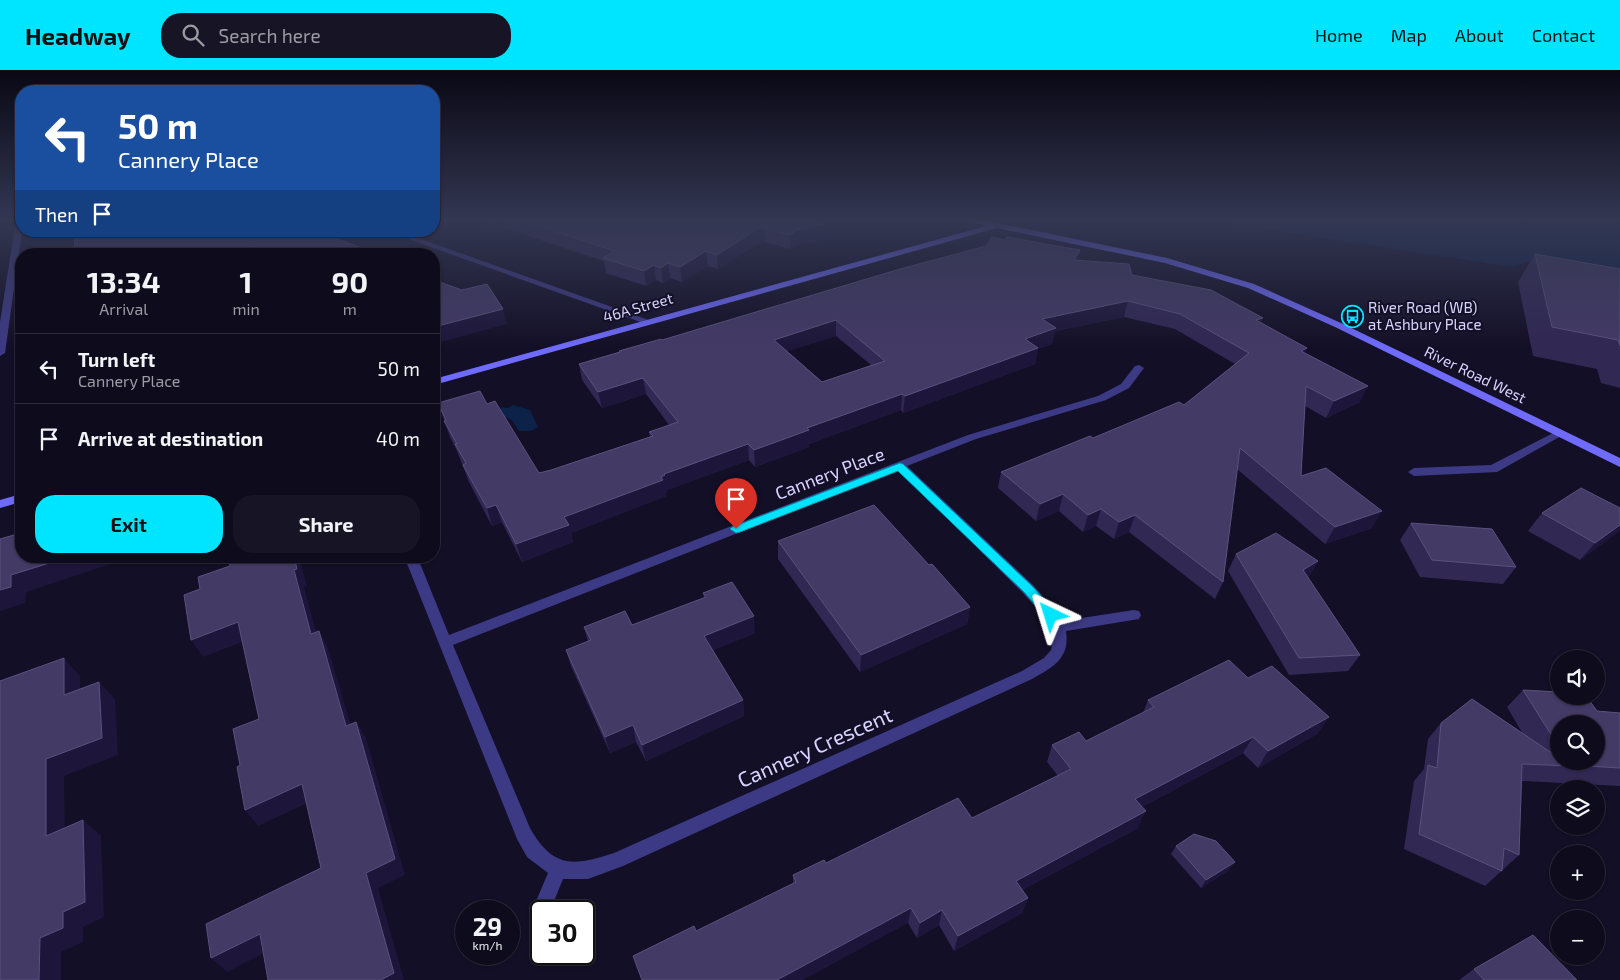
<!DOCTYPE html>
<meta charset="utf-8">
<style>
:root{--surface:#0e0b1c;--page:#171425;--text:#f1f3f6;--muted:#9b9ba3;--line:#2e2b3b;--accent:#00e5ff}
body{margin:0;font-family:"Exo 2",sans-serif;background:var(--page);color:var(--text);height:100vh;display:flex;flex-direction:column;font-size:19px;white-space:nowrap}
*{box-sizing:border-box;margin:0}
p{font-size:16px;color:var(--muted)}
.icon{flex:none;width:28px;height:28px;fill:none;stroke:currentColor;stroke-width:2;stroke-linecap:round;stroke-linejoin:round}
.map{position:relative;flex:1;overflow:hidden}
.details{position:absolute;left:15px;top:178px;width:425px;height:315px;display:flex;flex-direction:column;background:var(--surface);border-radius:20px;box-shadow:0 1px 4px #0004,0 0 0 1px var(--line)}
.details>*{flex:none}
.banner{position:absolute;left:15px;top:15px;width:425px;height:152px;border-radius:20px;box-shadow:0 1px 4px #0004,0 0 0 1px var(--line);background:#1a4fa0;color:#fff;overflow:hidden}
.controls{position:absolute;left:1550px;top:580px;display:grid;gap:10px}
.controls a{display:grid;place-items:center;width:55px;height:55px;border-radius:50%;background:var(--surface);box-shadow:0 1px 4px #0004,0 0 0 1px var(--line);font-size:25px}
.speed{position:absolute;left:455px;top:830px;display:flex;gap:10px;font-size:25px;font-weight:700;text-align:center}
.speed>*{display:grid;place-content:center;width:65px;height:65px;border-radius:50%;background:var(--surface);box-shadow:0 1px 4px #0004,0 0 0 1px var(--line);line-height:1}
.speed small{font-size:12px;font-weight:400}
.speed .limit{border:2px solid #111;border-radius:8px;background:#fff;color:#111}
.pin{position:absolute;display:grid;place-items:center;width:42px;height:42px;color:#fff;margin:-51px -21px;border-radius:50% 50% 50% 0;rotate:-45deg;box-shadow:0 0 5px #0007}
.pin .icon{rotate:45deg}
.me{position:absolute;width:55px;margin:-28px;rotate:319deg;stroke-linejoin:round;filter:drop-shadow(0 0 4px #0008)}
.turn{display:flex;align-items:center;gap:18px;height:105px;padding:0 20px;font-size:22px}
.turn .icon{width:65px;height:65px;stroke-width:2.5}
.turn b{display:block;font-size:35px;line-height:42px}
.then{display:flex;align-items:center;height:48px;padding:0 20px;background:#0003;gap:10px;font-size:19px}
.eta{display:flex;justify-content:space-evenly;align-items:center;height:85px;text-align:center}
.eta b{font-size:30px;font-weight:700;line-height:35px}
.button{display:flex;gap:10px;margin-top:auto;padding:10px 20px}
.button a{flex:1;height:58px;border-radius:20px;background:var(--accent);color:#111;font-size:20px;font-weight:700;line-height:58px;text-align:center}
.button a+a{background:var(--page);color:var(--text)}
ul{padding:0;list-style:none}
li{display:flex;align-items:center;gap:15px;height:70px;padding:0 20px;border-top:1px solid var(--line)}
li div{flex:1}
li b{display:block;font-size:19px}
li em{font-style:normal}
header{display:flex;align-items:center;gap:30px;box-sizing:border-box;height:70px;padding:0 25px;background:var(--accent);color:#111}
header strong{font-size:24px}
nav{display:flex;gap:28px;margin-inline-start:auto;font-size:18px}
.search{width:350px;height:45px;background:var(--page);display:flex;align-items:center;gap:12px;box-sizing:border-box;padding:0 18px;border-radius:20px;color:var(--muted);font-size:19px}
.map>svg:first-child{display:block}
.water{fill:#0c2248}
.lines{fill:none;stroke-linecap:round;stroke-linejoin:round}
.street{fill:#3d3a85;fill-rule:evenodd}
.secondary{fill:#6f6bff;fill-rule:evenodd}
.wall{fill:#312854;fill-rule:evenodd}
.shaded-wall{fill:#1d163a}
.building{fill:#433a66;stroke:#5a527e;fill-rule:evenodd}
.route{fill:#00e5ff;stroke:#0095a6}
.labels{text-anchor:middle;stroke-width:4;stroke-linejoin:round;paint-order:stroke}
.far-street-label{font-size:15px;fill:#d9d4ff;stroke:#130f26}
.far-poi-label{font-size:15px;fill:#d9d4ff;stroke:#130f26;text-anchor:start}
.street-label{font-size:18px;fill:#d9d4ff;stroke:#130f26}
.near-street-label{font-size:21px;fill:#d9d4ff;stroke:#130f26}
</style>
<header>
<strong>Headway</strong>
<div class="search"><svg class="icon" aria-label="search" viewBox="0 0 24 24"><circle cx="10" cy="10" r="6"/><path d="M15 15l6 6"/></svg>Search here</div>
<nav><a>Home</a><a>Map</a><a>About</a><a>Contact</a></nav>
</header>
<div class="map">
<svg width="1620" height="910" viewBox="0 0 1620 910">
<rect width="100%" height="100%" fill="#130f26"/>
<g class="water">
<polygon points="1217,150 1620,150 1620,206 1529,191 1512,197 1225,153"/>
<polygon points="513,335 530,340 538,357 531,361 519,361 511,349 503,347 502,343 498,342 502,337 508,338"/>
</g>
<g class="lines">
<g class="street">
<polygon points="16,150 21,150 22,161 5,283 0,286 0,252"/>
<polygon points="386,161 398,161 654,252 652,254 646,254"/>
<path d="M1139,295L1144,298L1129,318L1106,330L976,369L907,396L1033,515L1056,541L1062,551L1134,540L1139,541L1141,545L1139,549L1066,561C1070,589 1053,597 1032,609L623,796L588,809H563L550,841H541V844L537,842L534,836L548,803L527,787L517,769L404,486H417L449,565L968,365L1098,326L1121,314L1135,296ZM898,400L1023,523L1046,549L1051,557L1053,570L1051,580L1044,588L1022,601L614,783C574,796 553,799 530,758L453,575Z"/>
<polygon points="1559,360 1563,361 1565,363 1563,365 1497,402 1414,406 1408,402 1414,398 1491,395"/>
</g>
<g class="secondary">
<polygon points="967,150 983,150 1167,188 1254,214 1341,253 1620,388 1620,397 1335,257 1248,218 1165,193 997,158 434,315 434,309 986,156"/>
<polygon points="21,424 21,432 0,438 0,430"/>
</g>
</g>
<g class="wall">
<polygon points="464,150 821,150 825,169 797,175 790,179 765,172 759,173 718,199 708,196 682,212 670,208 663,213 656,210 646,216 606,203 604,191 519,163 502,158 500,160 478,152 475,154"/>
<path d="M1005,170L1080,180L1078,191L1132,205L1261,253L1305,283L1360,332L1326,348L1305,336L1301,406L1372,458L1325,474L1237,399L1223,512L1215,529L1129,462L1114,469L1096,456L1083,462L1059,441L1036,451L998,418L1001,402L1184,335L1235,294L1175,259L1124,247L1055,261L1052,274L1038,279L1035,294L903,343L901,340L809,374V377L755,397L749,390L667,420V422L665,423L666,426L571,463L573,472L522,492L502,452L492,456L469,412L457,381L450,367L438,333L487,334L539,403L551,400L650,367L649,362L669,355L646,324L602,338L582,310L579,294L619,282V281L662,270L986,176ZM836,266L871,295L822,312L787,281Z"/>
<polygon points="1535,184 1620,199 1620,318 1601,313 1597,299 1533,286 1518,212"/>
<polygon points="1542,443 1618,462 1580,490 1528,461"/>
<polygon points="1411,453 1516,497 1503,514 1420,507 1400,470"/>
<polygon points="778,471 929,495 970,537 967,554 860,602 778,489"/>
<polygon points="1236,484 1318,491 1308,508 1360,585 1348,601 1289,605 1228,501"/>
<polygon points="703,523 755,563 713,580 743,630 744,646 646,691 636,672 610,683 571,596 566,580 588,572 584,557 632,555 704,528"/>
<polygon points="1248,608 1329,647 1317,664 1258,698 1243,683 1142,737 1138,758 1022,820 1028,828 1022,843 954,881 939,855 917,868 908,853 793,813 793,805 826,793 972,748 1058,706 1047,692 1052,675 1086,671 1143,643 1148,630"/>
<path d="M1523,620L1597,641L1620,643V716L1522,711L1519,785L1485,816L1404,779L1414,711L1424,699L1428,669L1441,653L1523,664L1507,637ZM1559,654L1596,691H1559Z"/>
<polygon points="1176,776 1235,792 1229,800 1201,818 1171,784"/>
<polygon points="1474,899 1577,910 1459,910"/>
</g>
<g class="shaded-wall">
<polygon points="474,150 477,150 478,152 475,154"/>
<polygon points="497,150 500,150 502,158 500,160"/>
<polygon points="825,154 825,169 797,175 790,179 790,165 797,160"/>
<polygon points="759,158 764,158 765,172 759,173 718,199 717,185"/>
<polygon points="1080,180 1077,195 1074,190"/>
<polygon points="706,181 708,196 682,212 680,197"/>
<polygon points="668,193 670,208 663,213 661,198"/>
<polygon points="654,195 656,210 646,216 644,201"/>
<polygon points="1128,231 1124,247 1055,261 1052,274 1038,279 1035,294 903,343 905,326 1042,249"/>
<polygon points="503,239 507,254 434,274 434,257"/>
<polygon points="1263,248 1257,263 1256,250"/>
<polygon points="836,250 836,266 775,285 774,270"/>
<polygon points="1307,278 1300,294 1301,281"/>
<polygon points="643,308 646,324 602,338 598,322"/>
<polygon points="1368,316 1360,332 1326,348 1334,331"/>
<polygon points="902,324 901,340 809,374 809,377 755,397 754,380 807,358"/>
<polygon points="748,374 749,390 667,420 667,422 665,423 666,426 571,463 573,472 522,492 516,474 564,447 661,407 664,404"/>
<polygon points="1063,424 1059,441 1036,451 1040,434"/>
<polygon points="496,435 502,452 492,456 487,438"/>
<polygon points="1101,439 1096,456 1083,462 1088,445"/>
<polygon points="1382,441 1372,458 1325,474 1335,457"/>
<polygon points="1135,445 1129,462 1114,469 1119,452"/>
<polygon points="1620,455 1620,461 1618,462 1580,490 1595,473"/>
<polygon points="72,486 135,486 26,522 25,533 0,541 0,520 11,505"/>
<polygon points="294,486 299,486 307,516 304,517 321,580 311,564 294,500"/>
<polygon points="1318,491 1308,508 1303,500"/>
<polygon points="970,537 967,554 860,602 861,585"/>
<polygon points="754,546 755,563 706,583 704,566"/>
<polygon points="238,552 250,569 203,587 191,570"/>
<polygon points="319,561 328,578 356,673 346,656"/>
<polygon points="64,588 80,606 80,642 64,625"/>
<polygon points="99,612 115,629 118,685 64,706 65,782 46,766 46,689"/>
<polygon points="743,630 744,646 646,691 642,675"/>
<polygon points="1329,647 1317,664 1258,698 1268,681"/>
<polygon points="356,652 366,668 405,805 378,818 404,910 381,910 366,803"/>
<polygon points="633,655 636,672 610,683 605,667"/>
<polygon points="1253,667 1243,683 1127,745 1135,729"/>
<polygon points="302,714 314,730 258,756 245,740"/>
<polygon points="1146,741 1138,758 1011,826 1016,811"/>
<polygon points="83,750 101,766 104,847 83,857 83,872 61,882 61,910 39,910 40,868 63,842"/>
<polygon points="1235,792 1229,800 1201,818 1206,810"/>
<polygon points="1028,828 1022,843 954,881 958,866"/>
<polygon points="911,838 908,853 803,910 777,910"/>
<polygon points="942,840 939,855 917,868 920,853"/>
<polygon points="260,864 274,878 227,902 211,888"/>
</g>
<g class="building">
<polygon points="520,150 821,150 825,154 797,160 790,165 764,158 759,158 717,185 706,181 680,197 668,193 661,198 654,195 644,201 603,188 615,181"/>
<polygon points="75,161 316,161 378,184 74,184"/>
<path d="M992,167L1005,170L1007,167L1080,180L1074,190L1129,194L1132,205L1211,220L1263,248L1256,250L1307,278L1301,281L1368,316L1334,331L1306,316L1301,406L1326,398L1382,441L1335,457L1240,378L1223,512L1135,445L1119,452L1101,439L1088,445L1063,424L1040,434L1001,402L1090,366L1093,368L1179,332L1184,335L1249,283L1180,244L1128,231L1042,249L1056,258L1025,269L1038,278L905,326L902,324L807,358L809,360L754,380L748,374L664,404L665,405L661,407L663,410L564,447L569,455L516,474L496,435L487,438L463,395L466,393L455,374H457L444,351L446,350L438,333L480,321L487,334L495,331L539,403L551,400L653,366L649,362L678,352L643,308L598,322L579,294L620,282L619,281L661,269L662,270L900,199L986,176ZM836,250L885,291L822,312L774,270Z"/>
<polygon points="1535,184 1620,199 1620,276 1618,270 1552,257"/>
<polygon points="434,210 462,220 487,214 503,239 434,257"/>
<polygon points="1581,418 1620,438 1620,455 1595,473 1542,443"/>
<polygon points="874,435 929,495 932,494 970,537 861,585 778,471"/>
<polygon points="1411,453 1492,459 1516,497 1432,490"/>
<polygon points="21,463 21,486 72,486 11,505 11,517 0,520 0,469"/>
<polygon points="1276,463 1318,491 1303,500 1360,585 1299,588 1236,484"/>
<polygon points="228,486 294,486 297,499 294,500 311,564 319,561 346,656 356,652 395,789 366,803 394,903 381,910 268,910 260,864 211,888 206,854 321,798 302,714 245,740 237,697 240,695 233,659 259,649 238,552 191,570 184,525 200,519 198,507 230,496"/>
<polygon points="732,512 754,546 704,566 743,630 642,675 633,655 605,667 566,580 591,570 584,557 625,541 632,555 706,527 703,523"/>
<polygon points="64,588 64,625 99,612 102,668 46,689 46,766 83,750 85,832 63,842 63,858 40,868 39,910 0,910 0,611"/>
<polygon points="1229,590 1248,608 1272,596 1329,647 1268,681 1253,667 1135,729 1146,741 1016,811 1028,828 958,866 942,840 920,853 911,838 777,910 642,910 633,886 694,856 696,861 796,812 793,805 824,790 826,793 958,728 972,748 1071,699 1052,675 1079,662 1086,671 1154,637 1148,630"/>
<polygon points="1523,620 1559,622 1559,626 1586,626 1597,641 1620,643 1620,698 1571,695 1568,691 1596,691 1596,654 1559,654 1559,677"/>
<polygon points="1472,629 1559,688 1559,691 1563,691 1570,696 1522,694 1519,785 1504,778 1502,801 1419,764 1428,695 1437,698 1441,653"/>
<polygon points="1194,764 1216,771 1235,792 1206,810 1176,776"/>
<polygon points="1533,865 1577,910 1484,910 1474,899"/>
</g>
<linearGradient id="sky" x2="0" y2="1"><stop stop-color="#0a0815"/><stop offset="0.54" stop-color="#333752"/><stop offset="1" stop-color="#333752" stop-opacity="0"/></linearGradient>
<rect width="1620" height="278" fill="url(#sky)"/>
<polygon class="route" points="900,393 903,394 1032,516 1056,542 1058,545 1056,549 1047,549 1024,522 898,401 740,462 736,463 730,459 732,457"/>
<defs>
<symbol id="bus-ring" viewBox="-11 -11 22 22"><circle r="9.5" fill="#130f26" stroke="#00e5ff" stroke-width="1.5"/><path d="M-5-6H5V4H4V6H2V4H-2V6H-4V4H-5ZM-3.5-4V0h7V-4ZM-3.5 1.2v1.5H-2V1.2ZM2 1.2v1.5H3.5V1.2Z" fill="#00e5ff"/></symbol>
</defs>
<g fill-rule="evenodd">
<use href="#bus-ring" x="1340" y="234" width="25" height="25"/>
</g>
<g class="labels">
<g class="far-street-label">
<text transform="translate(638 238) rotate(-16)" y="5">46A Street</text>
<text transform="translate(1475 305) rotate(26)" y="5">River Road West</text>
</g>
<g class="far-poi-label">
<text x="1368" y="243">River Road (WB)<tspan x="1368" dy="17">at Ashbury Place</tspan></text>
</g>
<g class="street-label">
<text transform="translate(830 404) rotate(-21)" y="6">Cannery Place</text>
</g>
<g class="near-street-label">
<text transform="translate(815 678) rotate(-24)" y="7">Cannery Crescent</text>
</g>
</g>
</svg>
<div class="controls">
<a><svg class="icon" aria-label="sound" viewBox="0 0 24 24"><path d="M4 9h4l5-4v14l-5-4H4zM17 9q2 3 0 6"/></svg></a>
<a><svg class="icon" aria-label="search" viewBox="0 0 24 24"><circle cx="10" cy="10" r="6"/><path d="M15 15l6 6"/></svg></a>
<a><svg class="icon" aria-label="layers" viewBox="0 0 24 24"><path d="M12 4l9 5-9 5-9-5zM3 14l9 5 9-5"/></svg></a>
<a>+</a>
<a>−</a>
</div>
<div class="speed"><div>29<small>km/h</small></div><div class="limit">30</div></div>
<div class="pin" style="left:736px;top:459px;background:#d93025"><svg class="icon" aria-label="arrive" viewBox="0 0 24 24"><path d="M6 21V4h12l-3 4 3 4H6"/></svg></div>
<svg class="me" style="left:1051px;top:545px" viewBox="-20 -20 40 40"><path d="M0-17L14 15 0 8-14 15z" fill="#00e5ff" stroke="#fff" stroke-width="4"/></svg>
<div class="banner">
<div class="turn"><svg class="icon" aria-label="left" viewBox="0 0 24 24"><path d="M17 20v-9H6M10 6l-5 5 5 5"/></svg><div><b>50 m</b>Cannery Place</div></div>
<div class="then">Then<svg class="icon" aria-label="arrive" viewBox="0 0 24 24"><path d="M6 21V4h12l-3 4 3 4H6"/></svg></div>
</div>
<section class="details">
<div class="eta">
<div><b>13:34</b><p>Arrival</p></div>
<div><b>1</b><p>min</p></div>
<div><b>90</b><p>m</p></div>
</div>
<ul>
<li><svg class="icon" aria-label="left" viewBox="0 0 24 24"><path d="M17 20v-9H6M10 6l-5 5 5 5"/></svg><div><b>Turn left</b><p>Cannery Place</p></div><em>50 m</em></li>
<li><svg class="icon" aria-label="arrive" viewBox="0 0 24 24"><path d="M6 21V4h12l-3 4 3 4H6"/></svg><div><b>Arrive at destination</b></div><em>40 m</em></li>
</ul>
<div class="button"><a>Exit</a><a>Share</a></div>
</section>
</div>
